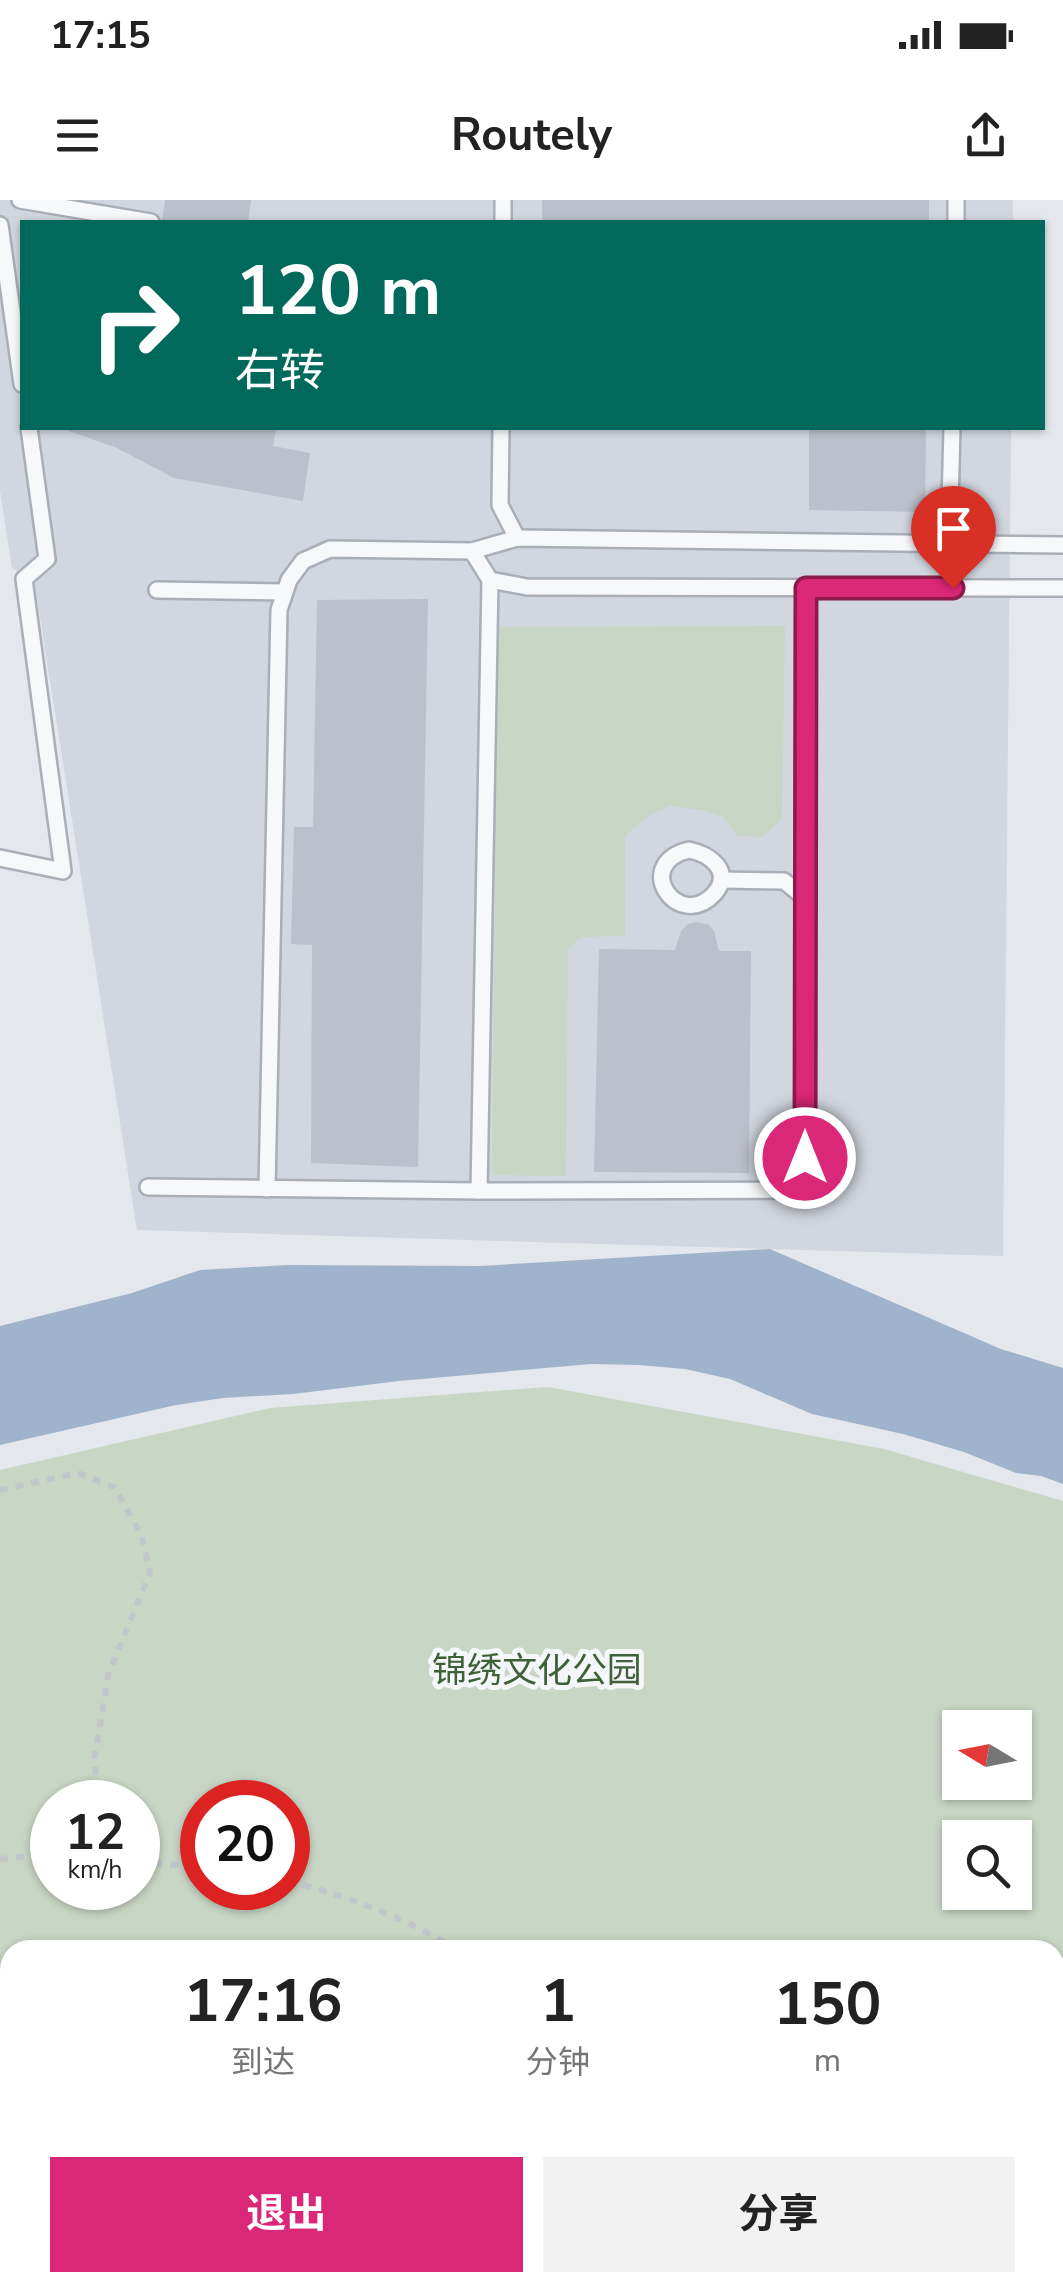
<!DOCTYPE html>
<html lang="zh">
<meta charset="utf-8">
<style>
:root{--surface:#fff;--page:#f2f2f2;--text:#222;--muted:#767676;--accent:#db2777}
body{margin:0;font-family:"Nunito Sans","Noto Sans SC",sans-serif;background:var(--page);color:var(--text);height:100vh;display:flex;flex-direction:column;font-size:38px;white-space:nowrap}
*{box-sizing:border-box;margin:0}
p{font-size:32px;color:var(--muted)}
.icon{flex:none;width:55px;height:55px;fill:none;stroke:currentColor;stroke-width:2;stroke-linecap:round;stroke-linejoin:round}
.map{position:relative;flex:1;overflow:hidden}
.side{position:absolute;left:0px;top:1740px;width:1065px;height:352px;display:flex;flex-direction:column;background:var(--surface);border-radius:30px 30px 0 0;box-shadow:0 2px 8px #0004}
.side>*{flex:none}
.guide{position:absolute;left:20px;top:20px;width:1025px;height:210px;border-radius:0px;box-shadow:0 2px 8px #0004;background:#00695c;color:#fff;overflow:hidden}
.needle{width:65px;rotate:280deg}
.fabs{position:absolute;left:942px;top:1510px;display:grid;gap:20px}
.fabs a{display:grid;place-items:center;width:90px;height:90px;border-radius:0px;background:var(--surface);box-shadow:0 2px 8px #0004;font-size:50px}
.speed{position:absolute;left:30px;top:1580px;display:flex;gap:20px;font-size:50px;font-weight:700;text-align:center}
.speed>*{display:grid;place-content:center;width:130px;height:130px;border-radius:50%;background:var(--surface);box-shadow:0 2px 8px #0004;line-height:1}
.speed small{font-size:25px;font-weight:400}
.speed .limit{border:15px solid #d22;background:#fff;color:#111}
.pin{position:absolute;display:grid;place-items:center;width:85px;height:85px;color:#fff;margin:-102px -42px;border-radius:50% 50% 50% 0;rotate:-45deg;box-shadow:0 0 10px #0007}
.pin .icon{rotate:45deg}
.me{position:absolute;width:110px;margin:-55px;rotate:0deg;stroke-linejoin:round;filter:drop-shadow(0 0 8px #0008)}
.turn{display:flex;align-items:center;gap:35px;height:210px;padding:0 50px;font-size:45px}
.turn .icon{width:130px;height:130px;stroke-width:2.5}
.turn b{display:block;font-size:70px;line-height:85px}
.eta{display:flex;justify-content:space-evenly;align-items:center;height:170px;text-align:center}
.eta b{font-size:60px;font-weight:700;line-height:70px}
.action{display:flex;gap:20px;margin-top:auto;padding:20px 50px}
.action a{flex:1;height:115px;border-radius:0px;background:var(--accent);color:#fff;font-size:40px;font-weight:700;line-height:115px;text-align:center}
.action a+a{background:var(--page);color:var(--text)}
.status{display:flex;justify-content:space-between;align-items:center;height:70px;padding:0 50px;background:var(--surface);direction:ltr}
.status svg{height:28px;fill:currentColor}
header{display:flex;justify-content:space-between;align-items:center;height:130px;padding:0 50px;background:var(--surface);font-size:45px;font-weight:700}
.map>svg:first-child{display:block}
.built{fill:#d2d6de}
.green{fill:#c9d6c5;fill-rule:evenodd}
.water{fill:#9fb4cc}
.building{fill:#bbc0ca}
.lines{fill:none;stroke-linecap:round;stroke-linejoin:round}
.lane-casing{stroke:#a9aeb7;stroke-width:20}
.path{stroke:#c2c5cb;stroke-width:6;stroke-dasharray:8 8;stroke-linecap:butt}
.lane{stroke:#f7f8fa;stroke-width:15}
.route-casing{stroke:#8e194d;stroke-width:25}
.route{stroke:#db2777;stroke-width:18}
.labels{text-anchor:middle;stroke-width:10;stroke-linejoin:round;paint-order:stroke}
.park-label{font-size:35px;fill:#3f6138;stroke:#f4f6f9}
</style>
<div class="status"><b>17:15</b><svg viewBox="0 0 49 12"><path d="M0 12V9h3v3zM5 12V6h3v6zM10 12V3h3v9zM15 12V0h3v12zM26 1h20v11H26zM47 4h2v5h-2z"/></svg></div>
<header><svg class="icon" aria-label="menu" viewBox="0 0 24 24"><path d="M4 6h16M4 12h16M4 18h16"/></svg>Routely<svg class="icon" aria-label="share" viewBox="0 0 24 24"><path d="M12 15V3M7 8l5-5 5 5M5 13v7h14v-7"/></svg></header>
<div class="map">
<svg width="1063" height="2091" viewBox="0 0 1063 2091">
<rect width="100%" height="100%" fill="#e4e7ec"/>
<polygon class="built" points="0,0 1013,0 1013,22 22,22 22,228 1011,228 1003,1056 137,1030 35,386 12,368 0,291"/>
<g class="green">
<polygon points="785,426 782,619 762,637 738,636 723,617 702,610 670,606 647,617 625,636 625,736 581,737 568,749 566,976 492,975 498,427"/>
<path d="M548,1187L884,1249L1063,1301V2091H0V1270L270,1208ZM960,1528H1015V1582H960ZM52,1602H138V1688H52ZM202,1602H288V1688H202ZM960,1638H1015V1692H960ZM10,1750H1055V2082H10Z"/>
</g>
<polygon class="water" points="770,1049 1001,1149 1063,1168 1063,1284 1041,1276 1016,1273 964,1252 903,1234 812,1214 730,1179 685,1169 639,1165 591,1164 399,1181 293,1194 223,1198 176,1205 0,1245 0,1126 132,1093 200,1070 287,1065 480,1066"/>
<g class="building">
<polygon points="165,0 251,0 248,22 162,22"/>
<rect x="542" y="0" width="387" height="22"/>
<polygon points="69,228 276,228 273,246 310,253 303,301 174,278 117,248 69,231"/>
<polygon points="809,228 926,228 925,312 809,310"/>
<polygon points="428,399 418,967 311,963 312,745 291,744 294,627 313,627 317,400"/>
<polygon points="696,722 708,724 714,731 719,751 751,751 749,973 594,972 599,749 675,750 681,731 688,724"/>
</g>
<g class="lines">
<defs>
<g id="lane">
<polyline points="20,0 151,22"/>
<polyline points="503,22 503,0"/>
<polyline points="956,22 956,0"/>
<polyline points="0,25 22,184"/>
<polyline points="501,228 500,305 517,338"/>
<polyline points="949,344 952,228"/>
<polyline points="472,351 490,380 527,387 1063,388"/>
<polyline points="157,390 284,392"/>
<path d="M689,650C710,654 734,672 714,694C678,732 631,664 689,650Z"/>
<polyline points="0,658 63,671 24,379 47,359 29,228"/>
<polyline points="721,680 784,681 805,698"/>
<polyline points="148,987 479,991 805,990 806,388"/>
<polyline points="267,989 279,410 289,380 303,361 330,349 472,351 517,338 1063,345"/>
<polyline points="479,991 490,380"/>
</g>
</defs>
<use href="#lane" class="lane-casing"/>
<g class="path">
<polyline points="0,1290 78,1273 114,1287 142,1336 150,1373 108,1475 95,1556 97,1602"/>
<polyline points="0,1659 20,1657 52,1657"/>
<polyline points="138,1662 202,1667"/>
<path d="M288,1681C348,1696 405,1718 459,1750"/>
<polyline points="710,2082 713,2091"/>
</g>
<use href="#lane" class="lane"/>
</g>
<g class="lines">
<defs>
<polyline id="route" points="805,958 806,388 953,388"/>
</defs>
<use href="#route" class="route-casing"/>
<use href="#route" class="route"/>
</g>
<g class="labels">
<g class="park-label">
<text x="537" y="1482">锦绣文化公园</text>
</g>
</g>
</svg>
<div class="fabs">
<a><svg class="needle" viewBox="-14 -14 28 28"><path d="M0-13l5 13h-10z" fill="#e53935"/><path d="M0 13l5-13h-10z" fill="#767676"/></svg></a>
<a><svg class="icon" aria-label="search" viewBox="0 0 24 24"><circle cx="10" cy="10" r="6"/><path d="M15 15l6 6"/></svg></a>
</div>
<div class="speed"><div>12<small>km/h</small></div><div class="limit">20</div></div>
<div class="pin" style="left:953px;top:388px;background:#d93025"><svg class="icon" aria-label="arrive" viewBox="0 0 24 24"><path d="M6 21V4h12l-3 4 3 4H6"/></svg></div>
<svg class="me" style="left:805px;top:958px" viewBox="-20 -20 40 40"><circle r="17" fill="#db2777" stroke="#fff" stroke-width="3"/><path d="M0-11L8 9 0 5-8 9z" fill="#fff"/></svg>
<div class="guide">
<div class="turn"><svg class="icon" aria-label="right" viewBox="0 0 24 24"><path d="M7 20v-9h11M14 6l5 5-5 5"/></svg><div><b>120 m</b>右转</div></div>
</div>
<section class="side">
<div class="eta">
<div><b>17:16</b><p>到达</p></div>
<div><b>1</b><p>分钟</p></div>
<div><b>150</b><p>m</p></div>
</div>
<div class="action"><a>退出</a><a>分享</a></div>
</section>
</div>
